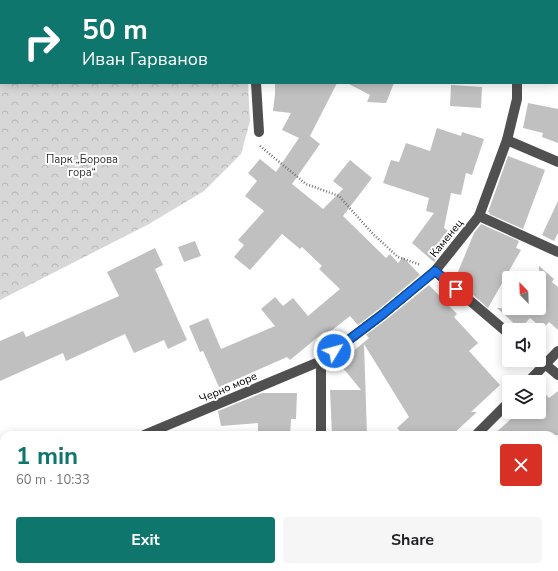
<!DOCTYPE html>
<meta charset="utf-8">
<style>
:root{--surface:#fff;--page:#f6f6f6;--text:#202124;--muted:#757577;--accent:#0f766e}
body{margin:0;font-family:"Nunito Sans",sans-serif;background:var(--page);color:var(--text);height:100vh;display:flex;flex-direction:column;font-size:15px;white-space:nowrap}
*{box-sizing:border-box;margin:0}
p{font-size:13px;color:var(--muted)}
.icon{flex:none;width:22px;height:22px;fill:none;stroke:currentColor;stroke-width:2;stroke-linecap:round;stroke-linejoin:round}
.map{position:relative;flex:1;overflow:hidden}
.panel{position:absolute;left:0px;top:431px;width:558px;height:140px;display:flex;flex-direction:column;background:var(--surface);border-radius:12px 12px 0 0;box-shadow:0 2px 10px #0003}
.panel>*{flex:none}
.banner{position:absolute;left:0px;top:0px;width:558px;height:84px;box-shadow:0 2px 10px #0003;background:#0f766e;color:#fff;overflow:hidden}
.needle{width:26px;rotate:337deg}
.tools{position:absolute;left:502px;top:271px;display:grid;gap:8px}
.tools a{display:grid;place-items:center;width:44px;height:44px;border-radius:4px;background:var(--surface);box-shadow:0 2px 10px #0003;font-size:20px}
.pin{position:absolute;display:grid;place-items:center;width:34px;height:34px;color:#fff;margin:-17px;border-radius:8px;box-shadow:0 2px 6px #0006}
.me{position:absolute;width:44px;margin:-22px;rotate:53deg;stroke-linejoin:round;filter:drop-shadow(0 0 3px #0008)}
.turn{display:flex;align-items:center;gap:14px;height:84px;padding:0 16px;font-size:18px}
.turn .icon{width:52px;height:52px;stroke-width:2.5}
.turn b{display:block;font-size:28px;line-height:34px}
.round{display:grid;place-items:center;flex:none;width:42px;height:42px;border-radius:4px;background:var(--page)}
.head{display:flex;align-items:center;justify-content:space-between;height:68px;padding:0 16px}
h1{font-size:24px;font-weight:700;line-height:30px;color:var(--accent)}
.primary-button{display:flex;gap:8px;margin-top:auto;padding:8px 16px}
.primary-button a{flex:1;height:46px;border-radius:4px;background:var(--accent);color:#fff;font-size:16px;font-weight:700;line-height:46px;text-align:center}
.primary-button a+a{background:var(--page);color:var(--text)}
.map>svg:first-child{display:block}
.forest{fill:url(#forest-crowns)}
.building{fill:#c0c0c0}
.lines{fill:none;stroke-linecap:round;stroke-linejoin:round}
.path{stroke:#727272;stroke-width:2.5;stroke-dasharray:1 2;stroke-linecap:butt}
.minor{stroke:#505050;stroke-width:10}
.route-casing{stroke:#114b97;stroke-width:10}
.route{stroke:#1a73e8;stroke-width:7}
.labels{text-anchor:middle;stroke-width:4;stroke-linejoin:round;paint-order:stroke}
.park-label{font-size:11px;fill:#2e2e2e;stroke:#fff}
.street-label{font-size:11px;fill:#000;stroke:#fff}
</style>
<div class="map">
<svg width="558" height="571" viewBox="0 0 558 571">
<defs>
<pattern id="forest-crowns" width="20" height="18" patternUnits="userSpaceOnUse"><rect width="20" height="18" fill="#d7d7d7"/><path d="M2 6a3 3 0 1 1 6 0M12 15a3 3 0 1 1 6 0" fill="none" stroke="#b7b7b7"/></pattern>
</defs>
<rect width="100%" height="100%" fill="#fff"/>
<polygon class="forest" points="0,0 237,0 237,1 1,1 1,83 248,83 250,121 241,154 204,191 149,224 0,300"/>
<g class="building">
<polygon points="275,83 337,83 310,136 320,144 292,184 323,209 343,189 333,181 350,160 372,178 343,216 386,258 390,254 398,263 403,257 420,275 379,309 358,325 350,316 326,335 324,332 290,360 287,357 219,387 203,351 200,352 189,326 208,318 221,349 275,326 261,309 275,297 283,306 293,298 308,316 340,289 319,269 322,266 302,247 300,249 282,234 250,270 234,257 244,245 238,240 264,211 245,196 257,181 248,173 260,159 276,172 299,138 282,130 291,113 273,111 275,94"/>
<polygon points="347,83 394,83 386,103 367,102 370,95"/>
<polygon points="451,85 482,87 481,108 450,106"/>
<polygon points="528,103 558,109 558,143 542,137 543,133 523,128"/>
<polygon points="437,128 461,136 462,132 484,139 472,175 466,173 461,195 451,193 444,228 452,234 450,242 434,262 412,243 434,213 426,211 429,198 383,183 391,160 399,162 406,143 430,151"/>
<polygon points="508,156 545,170 523,229 489,214 490,213 488,212"/>
<polygon points="558,201 558,233 554,241 542,235"/>
<polygon points="481,224 519,241 516,248 521,250 488,308 455,279 474,233"/>
<polygon points="195,241 201,256 184,262 178,247"/>
<polygon points="155,248 163,265 155,269 187,340 168,349 164,340 134,353 125,334 66,361 63,353 0,381 0,341 23,331 26,337 119,296 107,272"/>
<polygon points="539,266 554,279 552,282 558,287 558,330 549,322 543,329 530,318 520,329 497,308 539,308"/>
<polygon points="429,285 457,314 454,317 478,343 469,351 500,385 471,412 477,412 452,435 404,435 397,428 409,417 364,344 367,435 332,435 330,390 361,390 339,363 369,338 366,335 387,319"/>
<polygon points="539,387 549,398 558,391 558,435 493,435 519,412 539,412"/>
<polygon points="262,393 297,393 296,419 291,419 290,435 258,435 258,423 221,426 218,411"/>
</g>
<g class="lines">
<polyline class="path" points="260,146 306,184 339,196 373,234 398,257 421,265"/>
<g class="minor">
<polyline points="243,0 243,1"/>
<polyline points="400,0 401,1"/>
<polyline points="521,1 521,0"/>
<polyline points="557,29 558,30"/>
<polyline points="256,83 259,132"/>
<polyline points="507,140 558,162"/>
<polyline points="479,216 558,252"/>
<polyline points="435,271 509,334"/>
<polyline points="539,359 558,375"/>
<polyline points="528,382 558,351"/>
<polyline points="144,435 321,361 383,314 435,271 479,216 507,140 517,99 517,83"/>
<polyline points="321,435 321,361"/>
<polyline points="476,435 509,402"/>
<polyline points="554,520 558,524"/>
<polyline points="0,521 4,519 4,518"/>
<polyline points="321,571 321,567"/>
<polyline points="330,571 334,567"/>
</g>
</g>
<g class="lines">
<defs>
<polyline id="route" points="334,351 383,314 435,271 456,289"/>
</defs>
<use href="#route" class="route-casing"/>
<use href="#route" class="route"/>
</g>
<g class="labels">
<g class="park-label">
<text x="82" y="163">Парк „Борова<tspan x="82" dy="13">гора“</tspan></text>
</g>
<g class="street-label">
<text transform="translate(446 238) rotate(-51)" y="4">Каменец</text>
<text transform="translate(228 387) rotate(-23)" y="4">Черно море</text>
</g>
</g>
</svg>
<div class="tools">
<a><svg class="needle" viewBox="-14 -14 28 28"><path d="M0-13l5 13h-10z" fill="#e53935"/><path d="M0 13l5-13h-10z" fill="#757577"/></svg></a>
<a><svg class="icon" aria-label="sound" viewBox="0 0 24 24"><path d="M4 9h4l5-4v14l-5-4H4zM17 9q2 3 0 6"/></svg></a>
<a><svg class="icon" aria-label="layers" viewBox="0 0 24 24"><path d="M12 4l9 5-9 5-9-5zM3 14l9 5 9-5"/></svg></a>
</div>
<div class="pin" style="left:456px;top:289px;background:#d93025"><svg class="icon" aria-label="arrive" viewBox="0 0 24 24"><path d="M6 21V4h12l-3 4 3 4H6"/></svg></div>
<svg class="me" style="left:334px;top:351px" viewBox="-20 -20 40 40"><circle r="17" fill="#1a73e8" stroke="#fff" stroke-width="3"/><path d="M0-11L8 9 0 5-8 9z" fill="#fff"/></svg>
<div class="banner">
<div class="turn"><svg class="icon" aria-label="right" viewBox="0 0 24 24"><path d="M7 20v-9h11M14 6l5 5-5 5"/></svg><div><b>50 m</b>Иван Гарванов</div></div>
</div>
<section class="panel">
<div class="head"><div><h1>1 min</h1><p>60 m · 10:33</p></div><a class="round" style="background:#d93025;color:#fff"><svg class="icon" aria-label="close" viewBox="0 0 24 24"><path d="M6 6l12 12M18 6L6 18"/></svg></a></div>
<div class="primary-button"><a>Exit</a><a>Share</a></div>
</section>
</div>
